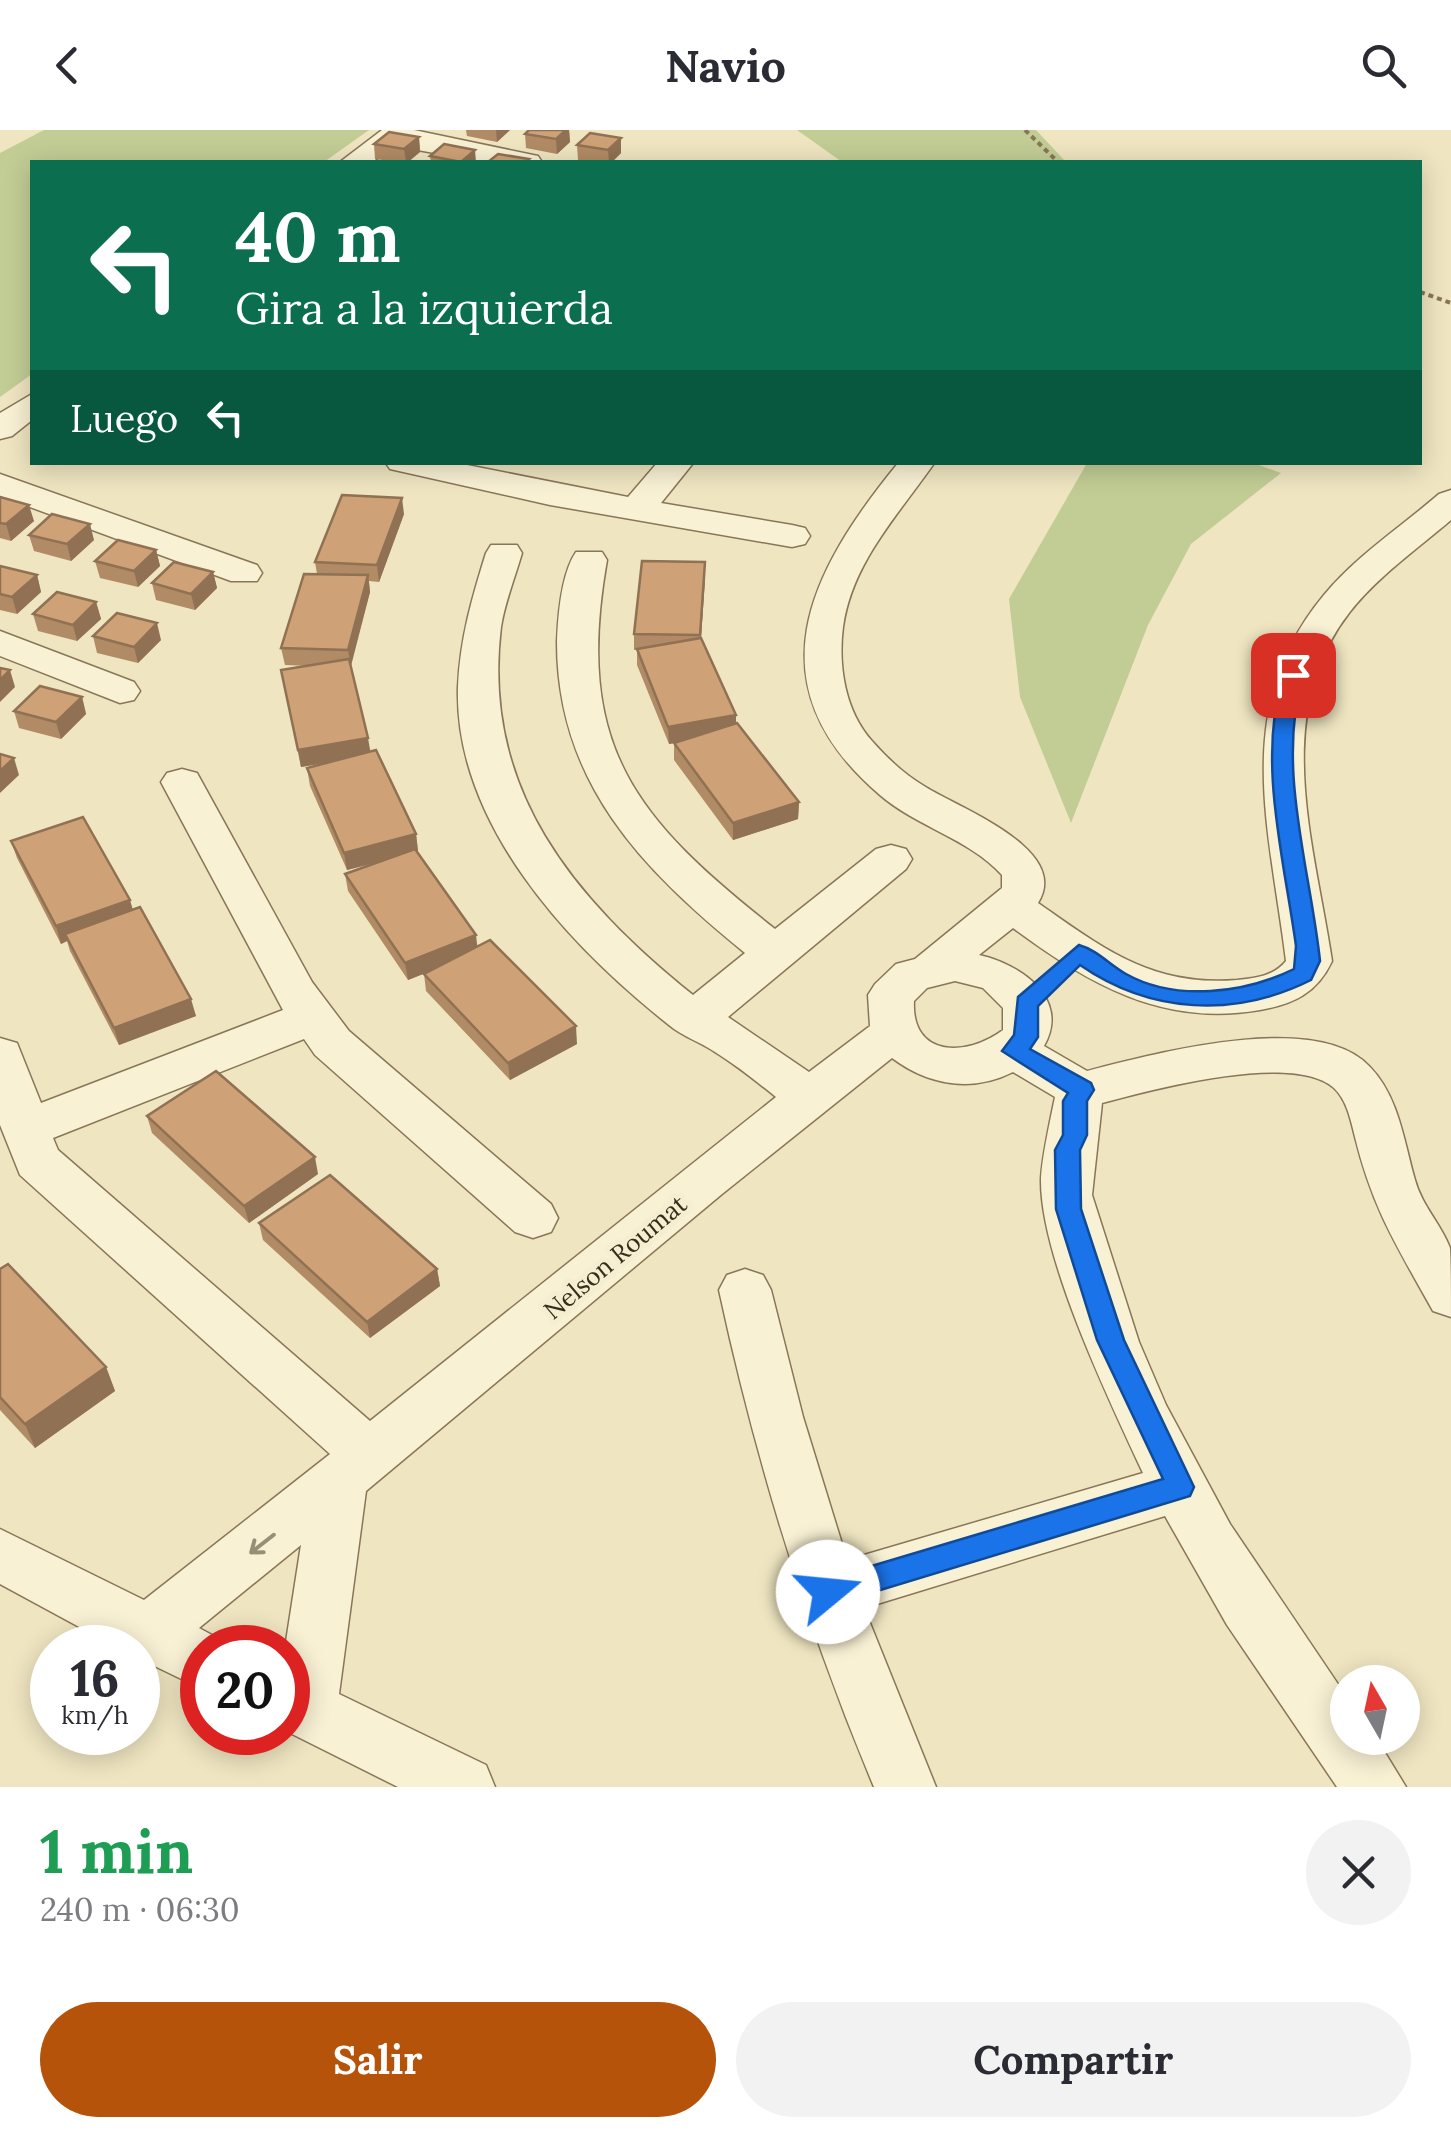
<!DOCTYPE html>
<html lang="es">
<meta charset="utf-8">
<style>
:root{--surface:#fff;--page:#f2f2f3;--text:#2b2b33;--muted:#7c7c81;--accent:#b45309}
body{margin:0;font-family:Lora,serif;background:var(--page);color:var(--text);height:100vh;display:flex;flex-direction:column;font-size:38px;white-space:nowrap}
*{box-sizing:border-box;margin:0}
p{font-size:32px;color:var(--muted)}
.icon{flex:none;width:55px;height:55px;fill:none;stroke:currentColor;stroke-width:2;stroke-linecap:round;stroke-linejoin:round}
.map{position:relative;height:1657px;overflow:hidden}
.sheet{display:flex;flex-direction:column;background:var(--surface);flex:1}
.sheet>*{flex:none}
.hud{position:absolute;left:30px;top:30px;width:1392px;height:305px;border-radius:0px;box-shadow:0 5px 25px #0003;background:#0b6e4f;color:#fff;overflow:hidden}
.needle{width:65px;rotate:351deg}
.controls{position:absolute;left:1330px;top:1535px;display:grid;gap:20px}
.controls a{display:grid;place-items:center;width:90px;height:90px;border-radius:50%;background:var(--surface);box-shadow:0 5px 25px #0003;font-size:50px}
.speed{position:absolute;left:30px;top:1495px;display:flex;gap:20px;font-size:50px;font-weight:700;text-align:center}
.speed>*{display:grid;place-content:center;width:130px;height:130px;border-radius:50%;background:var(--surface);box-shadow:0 5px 25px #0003;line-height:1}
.speed small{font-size:25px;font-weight:400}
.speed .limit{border:15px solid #d22;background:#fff;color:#111}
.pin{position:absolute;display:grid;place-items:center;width:85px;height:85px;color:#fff;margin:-42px;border-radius:20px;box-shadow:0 5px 15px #0006}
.me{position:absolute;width:110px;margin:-55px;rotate:73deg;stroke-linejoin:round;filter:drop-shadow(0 0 8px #0008)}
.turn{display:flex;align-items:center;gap:35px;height:210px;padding:0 40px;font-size:45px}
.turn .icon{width:130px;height:130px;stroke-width:2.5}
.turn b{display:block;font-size:70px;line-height:85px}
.then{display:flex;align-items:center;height:95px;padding:0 40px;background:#0003;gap:20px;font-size:38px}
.round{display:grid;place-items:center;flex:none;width:105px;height:105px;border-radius:52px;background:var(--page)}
.overview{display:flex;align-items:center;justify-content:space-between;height:170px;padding:0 40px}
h1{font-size:60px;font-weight:700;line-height:75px;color:#1e9e55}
.button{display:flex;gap:20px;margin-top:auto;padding:20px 40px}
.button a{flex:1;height:115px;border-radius:60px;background:var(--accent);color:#fff;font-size:40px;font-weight:700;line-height:115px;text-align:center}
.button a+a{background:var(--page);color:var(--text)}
header{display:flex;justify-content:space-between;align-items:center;height:130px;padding:0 40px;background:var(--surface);font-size:45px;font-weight:700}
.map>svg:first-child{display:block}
.green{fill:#c2cd95}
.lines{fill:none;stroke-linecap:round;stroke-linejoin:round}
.minor-casing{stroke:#897658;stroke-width:3}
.path{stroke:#897658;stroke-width:4;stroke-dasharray:5 4;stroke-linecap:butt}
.minor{fill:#f9f1d4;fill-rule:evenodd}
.wall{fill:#b18b65}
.shaded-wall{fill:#907153}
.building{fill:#cea276;stroke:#907153;stroke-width:2.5}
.oneway{stroke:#988e78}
.route{fill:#1a73e8;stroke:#114b97;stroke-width:2.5}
.labels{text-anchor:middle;stroke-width:10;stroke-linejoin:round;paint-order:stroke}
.street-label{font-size:25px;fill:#382c1d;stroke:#f6eed1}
</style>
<header><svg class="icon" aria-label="back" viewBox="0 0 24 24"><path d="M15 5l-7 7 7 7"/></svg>Navio<svg class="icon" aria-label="search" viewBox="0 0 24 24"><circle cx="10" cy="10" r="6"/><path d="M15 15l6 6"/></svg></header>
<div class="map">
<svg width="1451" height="1657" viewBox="0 0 1451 1657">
<rect width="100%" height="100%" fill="#efe5c1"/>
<g class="green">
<polygon points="44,0 369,0 324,32 32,32 32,244 0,267 0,23"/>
<polygon points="797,0 1036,0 1066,32 842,32"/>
<polygon points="1087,333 1253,333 1281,343 1191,414 1148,495 1071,693 1020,567 1009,469"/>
</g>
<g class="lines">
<defs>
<g id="minor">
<polygon points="382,0 414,0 538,26 542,32 485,32 395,16 372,32 340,32"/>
<polygon points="32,264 32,290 12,306 0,309 0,283"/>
<polygon points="385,332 452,332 628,367 658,332 694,332 661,373 792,395 805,398 810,406 805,414 792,417 550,375 390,339"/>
<path d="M899,332H935C899,384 852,432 843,497C838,536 845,581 872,611C887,628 905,645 924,656C958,678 1072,719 1038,773C1104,819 1152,857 1237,850C1256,848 1274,846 1286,831C1270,699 1230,578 1324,465C1356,426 1401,397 1439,364L1451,360V390C1417,419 1377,447 1349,483C1270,585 1315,716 1332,831C1317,863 1294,874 1260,880C1162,897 1089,854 1013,798L979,825C1020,834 1071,868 1044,916L1087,941C1154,924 1317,879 1370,937C1399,967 1404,1012 1415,1050C1422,1076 1441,1094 1450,1118C1451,1137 1451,1168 1451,1187L1433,1181C1397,1116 1373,1080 1355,1007C1351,991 1347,970 1334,958C1293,921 1151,960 1102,973L1092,1065L1139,1212L1166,1275L1230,1394L1348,1569V1608H1376L1406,1657H1337L1227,1495L1165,1386L864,1478L936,1657H874C806,1495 756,1331 719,1160L727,1145L745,1139L763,1145L771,1160L803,1287L847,1430L1143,1343C1109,1270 1041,1129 1041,1051C1041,1031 1051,987 1055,967L1013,942C972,963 928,955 892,928L722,1064L366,1361L339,1564L486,1635L495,1657H398L288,1602L285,1518L301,1415L199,1498L223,1511L226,1518H202V1559L138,1528V1518H118L0,1454V1399L144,1470L330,1324L20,1045L0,995V908L17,913L41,973L283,880L161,652L167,643L182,639L197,643L312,852L349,901L551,1074L558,1088L551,1102L533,1108L515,1102L315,925L304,909L53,1008L58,1020L370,1291L776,967C756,951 736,935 715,922C700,912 682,906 669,895C569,816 454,694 458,557C460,509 472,468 486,423L491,415H517L522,423C515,447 505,472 501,497C481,660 574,769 693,865L745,823C642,739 557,653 557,512C558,486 561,444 576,422H602L607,430C574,616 634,688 775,799L876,719L891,715L906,719L912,729L906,739L728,887L809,942L870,896L868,865L875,854L896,834L915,829L1002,758V745C968,708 917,697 880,665C751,555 808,443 899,332ZM955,851L983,858L1003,878V900C967,927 911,928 914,871L927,858Z"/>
<polygon points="0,344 257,435 262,443 257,451 231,451 0,366"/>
<polygon points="0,501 134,552 140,561 134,570 120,573 0,526"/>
</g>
</defs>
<use href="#minor" class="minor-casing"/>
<g class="path">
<polyline points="1025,0 1058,32"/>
<polyline points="1420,162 1451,173"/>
</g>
<use href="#minor" class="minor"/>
</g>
<g class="wall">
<polygon points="466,0 510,0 497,12 467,6"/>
<polygon points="529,0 569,0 570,12 557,24 526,18 525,4"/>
<polygon points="419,7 420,22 408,32 397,32 375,29 374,14"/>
<polygon points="577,15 621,23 612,32 594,32 578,30"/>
<polygon points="430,26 476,32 431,32"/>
<polygon points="0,367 34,391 11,411 0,408"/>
<polygon points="404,384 379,452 369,451 370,462 350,536 370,622 416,704 418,721 416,722 477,817 577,914 510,950 426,861 424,844 428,842 408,850 348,761 345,744 380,732 347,740 310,656 307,638 337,631 301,637 281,540 309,536 285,535 281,518 317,444 315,432"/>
<polygon points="29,405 94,410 71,431 34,421"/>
<polygon points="156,420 160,436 138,457 100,448 95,431"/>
<polygon points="0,436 37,445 41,462 17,484 0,480"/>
<polygon points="213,442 217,458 195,480 156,470 152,453"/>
<polygon points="705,448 701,508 736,594 799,672 798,689 733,710 674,630 674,613 669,614 637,535 637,520 634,520 634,504"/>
<polygon points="96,472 101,489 77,511 38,501 33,484"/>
<polygon points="93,506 161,510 138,533 97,523"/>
<polygon points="82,567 86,584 61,609 19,598 14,581"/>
<polygon points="11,711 133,779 196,886 119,915 70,821 67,811 61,814 17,728"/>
<polygon points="147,986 318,1044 249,1093 152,1003"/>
<polygon points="259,1093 437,1139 440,1156 370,1208 263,1110"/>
<polygon points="0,1139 106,1237 115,1261 35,1318 0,1280"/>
</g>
<g class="shaded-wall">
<polygon points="496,0 510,0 497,12"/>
<polygon points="566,0 569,0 570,12 557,24 556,9"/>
<polygon points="419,7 420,22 408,32 406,32 404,19"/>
<polygon points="621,8 621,23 612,32 609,32 608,20"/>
<polygon points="475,20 476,32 461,32"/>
<polygon points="402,368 404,384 379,452 377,435"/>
<polygon points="29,375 34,391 11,411 6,394"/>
<polygon points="90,394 94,410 71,431 67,414"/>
<polygon points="156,420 160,436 138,457 134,441"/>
<polygon points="705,432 705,448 700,522 700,505"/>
<polygon points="213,442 217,458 195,480 191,464"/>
<polygon points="37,445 41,462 17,484 12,467"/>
<polygon points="368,445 370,462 351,536 348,520"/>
<polygon points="96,472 101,489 77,511 73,495"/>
<polygon points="157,493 161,510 138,533 134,517"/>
<polygon points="10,540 15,557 0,572 0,550"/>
<polygon points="82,567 86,584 61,609 56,592"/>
<polygon points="736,585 736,602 669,614 668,597"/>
<polygon points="368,608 371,625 301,637 298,620"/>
<polygon points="14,628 19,645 0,663 0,641"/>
<polygon points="799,672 798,689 733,710 733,693"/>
<polygon points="416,704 418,721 347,740 344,723"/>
<polygon points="130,770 135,787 65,804 67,811 61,814 56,796"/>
<polygon points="476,805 478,822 408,850 405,833"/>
<polygon points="191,869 196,886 119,915 114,898"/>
<polygon points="576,896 577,914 510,950 508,933"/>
<polygon points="315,1027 318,1044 249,1093 244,1076"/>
<polygon points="437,1139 440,1156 370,1208 367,1192"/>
<polygon points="106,1237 115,1261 35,1318 25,1294"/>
</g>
<g class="building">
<polygon points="529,0 566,0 556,9 525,4"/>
<polygon points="389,2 419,7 404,19 374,14"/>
<polygon points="590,3 621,8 608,20 577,15"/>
<polygon points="444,14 475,20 461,32 430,26"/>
<polygon points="498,24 529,29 525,32 488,32"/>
<polygon points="342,365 402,368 377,435 315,432"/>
<polygon points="0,367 29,375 6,394 0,393"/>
<polygon points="52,384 90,394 67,414 29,405"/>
<polygon points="118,410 156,420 134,441 95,431"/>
<polygon points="642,431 705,432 700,505 634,504"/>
<polygon points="174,432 213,442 191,464 152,453"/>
<polygon points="0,436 37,445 12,467 0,464"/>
<polygon points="304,444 368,445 348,520 281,518"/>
<polygon points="57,462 96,472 73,495 33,484"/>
<polygon points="117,483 157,493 134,517 93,506"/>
<polygon points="701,508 736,585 668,597 637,519"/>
<polygon points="349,529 368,608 298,620 281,540"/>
<polygon points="0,538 10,540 0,550"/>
<polygon points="40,556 82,567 56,592 14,581"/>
<polygon points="737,593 799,672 733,693 674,613"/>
<polygon points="376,620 416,704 344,723 307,638"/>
<polygon points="0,624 14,628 0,641"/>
<polygon points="83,687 130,770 56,796 11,711"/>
<polygon points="415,719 476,805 405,833 345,744"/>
<polygon points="140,777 191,869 114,898 65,804"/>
<polygon points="490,810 576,896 508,933 424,844"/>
<polygon points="216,941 315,1027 244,1076 147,986"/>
<polygon points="330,1045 437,1139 367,1192 259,1093"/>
<polygon points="8,1134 106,1237 25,1294 0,1267 0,1139"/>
</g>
<defs><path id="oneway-shaft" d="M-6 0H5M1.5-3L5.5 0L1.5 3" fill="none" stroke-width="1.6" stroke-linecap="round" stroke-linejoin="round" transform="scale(2.5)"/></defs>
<use class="oneway" href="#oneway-shaft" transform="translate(262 1414) rotate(142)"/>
<path class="route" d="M1293,539L1303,545C1276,638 1310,737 1320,831L1311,850C1235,888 1151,884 1080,835L1038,876V907L1030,919L1091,953L1094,960L1087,971V1005L1080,1020L1081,1079L1124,1210L1194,1357L1190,1366L828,1476L817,1472L813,1462L817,1453L828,1449L1163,1349L1097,1210L1056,1079L1055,1020L1063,1005V971L1068,963L1002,921L1014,905L1018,867L1079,815C1097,820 1110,835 1126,844C1176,872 1245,863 1294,839L1296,816C1284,728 1257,632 1283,545Z"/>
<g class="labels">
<g class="street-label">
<text transform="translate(615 1127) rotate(-40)" y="9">Nelson Roumat</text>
</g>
</g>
</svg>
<div class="controls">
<a><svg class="needle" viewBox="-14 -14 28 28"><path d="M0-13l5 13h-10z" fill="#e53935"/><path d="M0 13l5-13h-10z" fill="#7c7c81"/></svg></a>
</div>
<div class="speed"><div>16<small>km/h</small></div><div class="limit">20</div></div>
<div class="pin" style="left:1293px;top:545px;background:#d93025"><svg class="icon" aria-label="arrive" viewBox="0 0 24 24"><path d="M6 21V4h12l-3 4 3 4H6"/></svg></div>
<svg class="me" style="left:828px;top:1462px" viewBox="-20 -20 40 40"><circle r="19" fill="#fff"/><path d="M0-13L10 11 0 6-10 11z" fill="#1a73e8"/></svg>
<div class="hud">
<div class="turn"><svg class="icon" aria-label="left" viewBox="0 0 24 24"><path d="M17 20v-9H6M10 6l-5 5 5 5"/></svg><div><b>40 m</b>Gira a la izquierda</div></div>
<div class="then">Luego<svg class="icon" aria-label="left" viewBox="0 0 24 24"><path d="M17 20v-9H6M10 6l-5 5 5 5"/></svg></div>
</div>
</div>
<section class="sheet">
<div class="overview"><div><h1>1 min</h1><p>240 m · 06:30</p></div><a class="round"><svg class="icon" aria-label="close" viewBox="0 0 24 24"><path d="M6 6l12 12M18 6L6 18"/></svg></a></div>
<div class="button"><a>Salir</a><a>Compartir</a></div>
</section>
